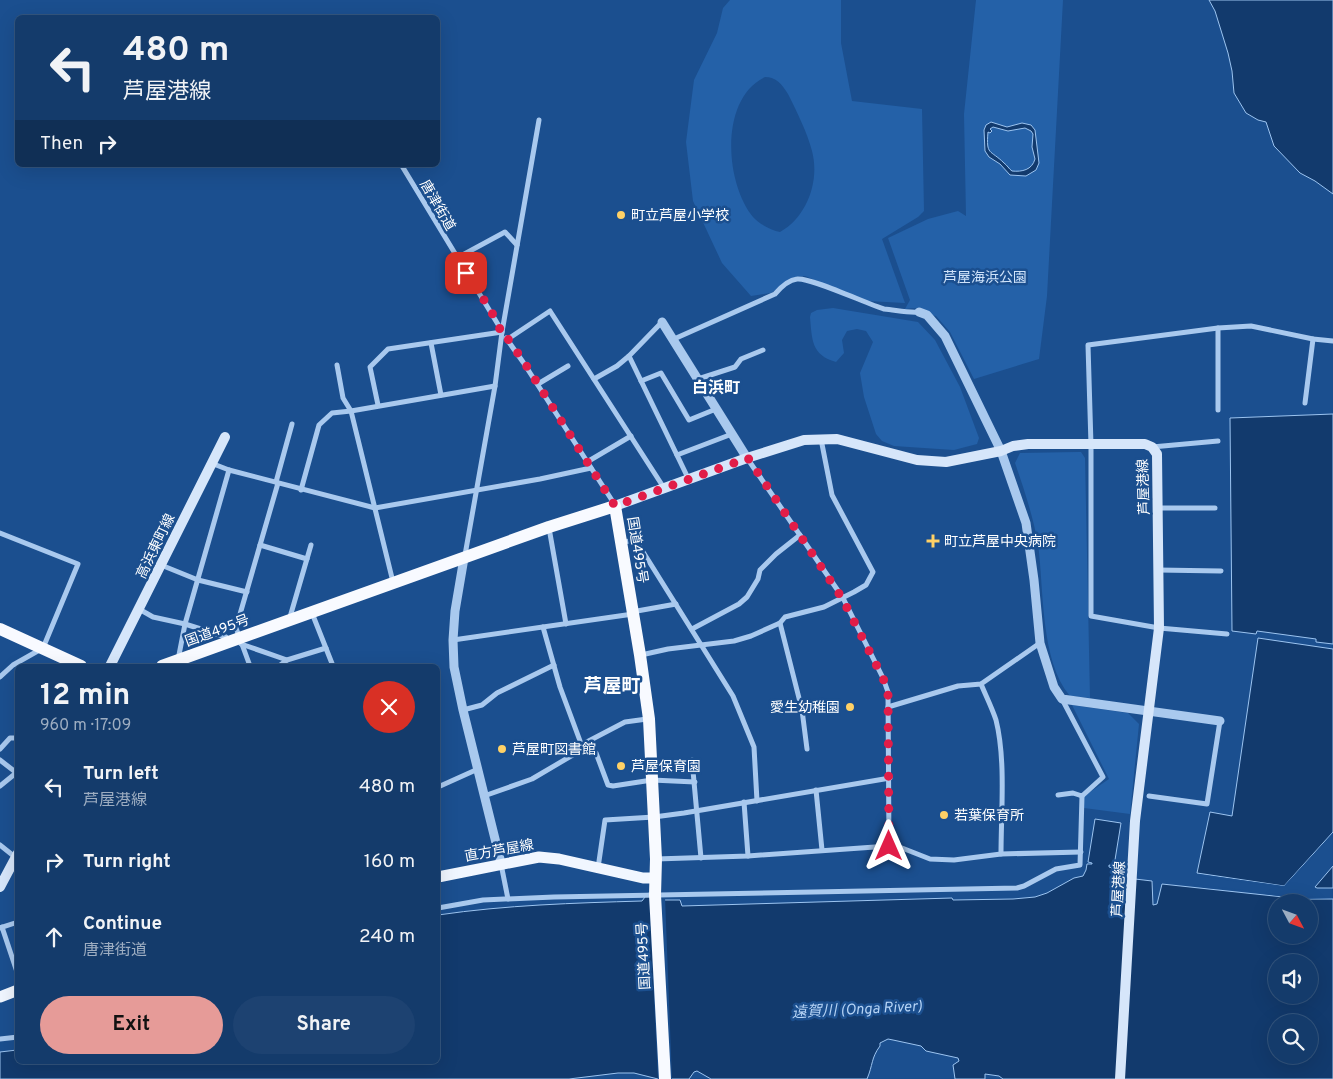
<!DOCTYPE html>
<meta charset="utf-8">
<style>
:root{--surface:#143b6b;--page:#1d4271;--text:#f1f3f6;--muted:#9dadc1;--line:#33557e;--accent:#e69b98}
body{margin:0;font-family:Overpass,"Noto Sans JP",sans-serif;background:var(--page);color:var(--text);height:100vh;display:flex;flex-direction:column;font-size:19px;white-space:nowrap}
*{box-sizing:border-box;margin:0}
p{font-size:16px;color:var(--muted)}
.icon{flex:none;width:28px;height:28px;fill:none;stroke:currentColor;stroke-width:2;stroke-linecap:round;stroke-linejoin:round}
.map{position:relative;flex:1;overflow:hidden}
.sheet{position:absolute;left:15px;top:664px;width:425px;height:400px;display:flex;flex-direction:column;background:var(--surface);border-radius:8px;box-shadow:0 5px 20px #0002,0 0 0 1px var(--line)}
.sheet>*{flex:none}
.guide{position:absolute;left:15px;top:15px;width:425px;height:152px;border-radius:8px;box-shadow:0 5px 20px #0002,0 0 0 1px var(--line);background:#143b6b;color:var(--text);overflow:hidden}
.needle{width:32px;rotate:131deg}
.fabs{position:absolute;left:1268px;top:894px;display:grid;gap:10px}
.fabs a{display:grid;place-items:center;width:50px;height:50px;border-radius:50%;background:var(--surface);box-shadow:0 5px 20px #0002,0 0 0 1px var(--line);font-size:25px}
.pin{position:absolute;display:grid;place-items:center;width:42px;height:42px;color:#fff;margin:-21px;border-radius:10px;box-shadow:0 2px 8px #0006}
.me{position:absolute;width:55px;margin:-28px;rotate:0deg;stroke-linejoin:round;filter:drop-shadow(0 0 4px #0008)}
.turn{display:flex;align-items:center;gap:18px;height:105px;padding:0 25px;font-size:22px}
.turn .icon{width:65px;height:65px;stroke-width:2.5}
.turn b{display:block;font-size:35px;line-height:42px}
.then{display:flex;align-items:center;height:48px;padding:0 25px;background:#0003;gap:10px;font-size:19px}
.round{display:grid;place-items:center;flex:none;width:52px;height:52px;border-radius:26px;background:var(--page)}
.summary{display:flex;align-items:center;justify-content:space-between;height:85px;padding:0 25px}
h1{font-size:30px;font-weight:700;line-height:38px}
.action{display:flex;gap:10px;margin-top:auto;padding:10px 25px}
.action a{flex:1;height:58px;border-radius:30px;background:var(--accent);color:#111;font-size:20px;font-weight:700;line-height:58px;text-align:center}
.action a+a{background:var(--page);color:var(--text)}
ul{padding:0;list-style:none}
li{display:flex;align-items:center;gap:15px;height:75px;padding:0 25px}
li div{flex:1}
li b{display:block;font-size:19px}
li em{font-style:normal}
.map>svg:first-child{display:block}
.green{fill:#2461a8;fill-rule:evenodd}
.water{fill:#123a6d;stroke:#9cc4f0;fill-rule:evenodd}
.pier{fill:#1b4f8f}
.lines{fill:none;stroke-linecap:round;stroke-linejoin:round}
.minor{stroke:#a9c9ee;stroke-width:5}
.tertiary{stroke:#a9c9ee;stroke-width:9}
.secondary{stroke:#d6e6fa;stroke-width:10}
.primary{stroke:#f0f6ff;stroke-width:11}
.trunk{stroke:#f8faff;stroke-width:12}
.route{stroke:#e11d48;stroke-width:9;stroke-dasharray:0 16.2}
.poi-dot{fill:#ffd166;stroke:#1b4f8f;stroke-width:2}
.labels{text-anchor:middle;stroke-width:5;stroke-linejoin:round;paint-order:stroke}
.street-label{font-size:14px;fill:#fff;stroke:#1b4f8f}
.poi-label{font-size:14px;fill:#fff;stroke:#1b4f8f;text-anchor:start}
.park-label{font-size:14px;fill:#cfe3fa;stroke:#1b4f8f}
.water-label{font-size:15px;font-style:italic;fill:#b5d3f5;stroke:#1b4f8f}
.quarter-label{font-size:16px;font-weight:bold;fill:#fff;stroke:#1b4f8f}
.district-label{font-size:19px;font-weight:bold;fill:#fff;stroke:#1b4f8f}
</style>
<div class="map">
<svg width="1333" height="1079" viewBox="0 0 1333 1079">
<rect width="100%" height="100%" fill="#1b4f8f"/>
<g class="green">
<path d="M730,0H841V43L852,101L922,109L924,211L918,217L882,239L905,303L867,301L805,276L795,277L771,293L751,296L722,263L693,201L686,142L694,80L717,33L723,8ZM765,77C776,77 782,84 788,94C797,112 807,132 812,151C820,181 807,217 780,232C771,230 759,224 753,217C725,183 719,99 765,77Z"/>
<path d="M976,0H1063L1047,296L1039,359L974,379L950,332L936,316C921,313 924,306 905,309L910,300L888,238L928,219L958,211L966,216L964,114Z"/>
<path d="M833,308L918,322L935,340L960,387L979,438L977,444L954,450L894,446L882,441L876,434L864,397L860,373L873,342L866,331L857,329L847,331L842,340L844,353L836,362C811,355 812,339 810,317L811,313L817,310Z"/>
<path d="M1078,452H1081L1085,458L1090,698L1070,696C1040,661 1044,588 1038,544C1033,516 1024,489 1015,463L1020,453Z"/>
<polygon points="1072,705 1128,713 1139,724 1130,814 1084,808 1084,796 1109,779"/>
</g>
<g class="water">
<polygon points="1209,0 1333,0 1333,194 1315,181 1300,173 1274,146 1266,122 1258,120 1246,113 1234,93 1232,71 1228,53 1215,11"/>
<path d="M991,122L1007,127L1022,123L1031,125L1035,130L1039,163L1036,170L1026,176L1010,175L1000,164L989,157L985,151L984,130L986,125ZM993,127L1008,131L1025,128L1031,131L1033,134L1032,147L1035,159C1032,170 1022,172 1012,171C1009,169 1007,165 1004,163C990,149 986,156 988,132L990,133L992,131L990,129Z"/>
<polygon points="1333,414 1333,644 1316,642 1316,639 1257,631 1256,634 1232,631 1230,418"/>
<polygon points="1258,638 1333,649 1333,832 1284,886 1197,873 1210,812 1232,816"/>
<path d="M1095,819L1121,823L1114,866L1109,865V867L1112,868L1115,875L1118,877L1152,881L1153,905L1157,904L1162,884L1302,899H1333V1079H1003L999,1076L985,1074V1079H955L953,1065L959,1061L958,1058L926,1051L921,1046L893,1040L888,1039L880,1043V1046C871,1058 873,1065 867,1079H711L697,1071L694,1072L689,1079H658L634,1073H618L569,1079H0V1052L17,1050L18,1061H438V915C506,905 574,903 642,901L648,893L660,900H680L682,906L952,898L953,900L1013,899L1035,897L1047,893L1074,878L1083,876L1086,870L1087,864H1092V863L1088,862ZM1276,902H1309V935H1276ZM1276,962H1309V995H1276ZM1276,1022H1309V1055H1276Z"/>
<polygon points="1333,866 1333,888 1317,888 1315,887"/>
</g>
<g class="pier">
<polygon points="1333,833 1333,836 1284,888 1197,876 1197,874 1284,886"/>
<polygon points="1194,884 1302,897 1333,896 1333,898 1302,899 1227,889 1206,888 1193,885"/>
<polygon points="662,893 662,897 665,897 672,1079 658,1079 649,894"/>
</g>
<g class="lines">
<g class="minor">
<polyline points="402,166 502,331"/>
<polyline points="457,258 505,232 517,245"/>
<polyline points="1218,328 1218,410"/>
<polyline points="506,338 523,362 615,505"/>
<polyline points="508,339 550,311 664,488"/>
<path d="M674,339L775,294C781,287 788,280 797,279C810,277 867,304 884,309C896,310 907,313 919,312"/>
<polyline points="431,343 441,395"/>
<polyline points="629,356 689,480"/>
<polyline points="337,365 343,398 351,411 393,582"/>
<polyline points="594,379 617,366 629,356 662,322"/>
<polyline points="698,379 735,367 741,359 763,350"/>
<polyline points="641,381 661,373 689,420 716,409"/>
<polyline points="538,384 568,366"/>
<polyline points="1305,403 1313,339"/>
<polyline points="378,405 370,367 388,349 502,332"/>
<polyline points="1152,447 1218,441"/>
<polyline points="677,455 732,434"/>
<polyline points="747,458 843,598 883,678 888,692 889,846"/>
<polyline points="587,462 631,436"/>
<polyline points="211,463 229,470 375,508 540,479 591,468"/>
<polyline points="276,482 292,424"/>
<polyline points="301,490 319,425 332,413 351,411 495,386"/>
<polyline points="1158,508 1215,508"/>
<polyline points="549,528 566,624"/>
<polyline points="0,533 78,564 43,648 13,665 0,677"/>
<path d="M622,542C631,541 635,539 640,547L733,696L754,747L757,801"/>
<polyline points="260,545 307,559"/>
<polyline points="465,555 495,386 502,332 539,120"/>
<polyline points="161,565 198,580 247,592"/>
<polyline points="1158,570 1221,571"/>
<polyline points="139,609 153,617 185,624 226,637 227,643"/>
<polyline points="312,613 333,666"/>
<polyline points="290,617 311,545"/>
<polyline points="780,623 802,710 807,749"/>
<polyline points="692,629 739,604 747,597 758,579 760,570 776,554 800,535"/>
<polyline points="1227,634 1159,628 1091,616 1091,445 1088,345 1218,328 1251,326 1313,339 1333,341"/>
<polyline points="453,640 633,614 637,611 676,604"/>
<polyline points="241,644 287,660"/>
<polyline points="641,655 668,649 734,641 751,636 780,623 785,617 824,607 854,592 866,585 873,572 832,495 821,439"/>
<polyline points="178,660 185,624 229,470"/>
<polyline points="250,666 236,628 278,483"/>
<polyline points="279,666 287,660 326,648"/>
<path d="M981,684C986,696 992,708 996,720C1006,760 1001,813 1001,854"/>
<polyline points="888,707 958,686 981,684 1040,643"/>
<polyline points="463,710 482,705 497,693 554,665"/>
<polyline points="581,745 625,722 647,719"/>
<polyline points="0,749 10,738 18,738"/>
<polyline points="583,749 592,750 596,753 608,785 613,786 652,780 695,782"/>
<polyline points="0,760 18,774"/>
<polyline points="692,760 701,858"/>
<polyline points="0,786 16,773"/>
<polyline points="438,787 478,769"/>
<polyline points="816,790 822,850"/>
<polyline points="1058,795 1073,793 1082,796 1103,777 1062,699"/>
<polyline points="484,796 532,779 583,749 560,687 543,627"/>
<polyline points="1149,796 1207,804 1220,721"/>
<polyline points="744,802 748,856"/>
<polyline points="0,845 15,857"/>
<polyline points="656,859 748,856 889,846 902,848 930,859 954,860 1001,854 1081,852"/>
<polyline points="501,864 508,899"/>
<polyline points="598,868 605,820 654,817 684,813 890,778"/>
<polyline points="438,908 483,900 554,897 1017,888 1024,886 1056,869 1080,865 1082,796"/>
<polyline points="2,927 18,975"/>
<polyline points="0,928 18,922"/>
<polyline points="0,1039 18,1037"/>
</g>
<g class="tertiary">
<polyline points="919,312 927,315 945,336 1001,451 1026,523 1034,580 1040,643 1054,687 1062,699 1220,721"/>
<polyline points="662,322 747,458"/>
<polyline points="464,558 455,611 453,640 454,667 463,710 501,863"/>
</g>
<g class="secondary">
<polyline points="615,506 747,458 804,440 837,439 917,460 946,462 1001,451 1013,446 1028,444 1145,444 1152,447 1157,454 1159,628 1135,821 1120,1079"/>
<polyline points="110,666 225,437"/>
<polyline points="0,887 18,853"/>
</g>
<g class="primary">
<polyline points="438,877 539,857 559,859 643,878 655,878"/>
<polyline points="0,997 18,990"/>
</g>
<g class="trunk">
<polyline points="0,629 81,666"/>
<polyline points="162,666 549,527 615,506 640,655 649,719 656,859 655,895 665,1079"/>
</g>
</g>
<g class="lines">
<path class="route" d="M466,273C473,284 503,325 501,336L508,339L524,362L615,506L748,458L842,598L883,678L888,692L889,846"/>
</g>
<g class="poi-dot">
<circle cx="621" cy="215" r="5"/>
<path d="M930.5 533.5h5v5h5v5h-5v5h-5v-5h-5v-5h5z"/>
<circle cx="850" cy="707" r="5"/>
<circle cx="502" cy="749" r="5"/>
<circle cx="621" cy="766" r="5"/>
<circle cx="944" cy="815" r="5"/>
</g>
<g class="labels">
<g class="street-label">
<text transform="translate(438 205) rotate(60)" y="5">唐津街道</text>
<text transform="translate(1143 487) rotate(-92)" y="5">芦屋港線</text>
<text transform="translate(155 546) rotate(-64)" y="5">高浜東町線</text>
<text transform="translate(638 550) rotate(81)" y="5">国道495号</text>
<text transform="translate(217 630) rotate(-20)" y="5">国道495号</text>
<text transform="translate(499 850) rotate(-10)" y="5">直方芦屋線</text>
<text transform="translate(1118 889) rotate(-87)" y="5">芦屋港線</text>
<text transform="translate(643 956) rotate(-93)" y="5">国道495号</text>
</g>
<g class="poi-label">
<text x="631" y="220">町立芦屋小学校</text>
<text x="944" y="546">町立芦屋中央病院</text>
<text x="840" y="712" text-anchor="end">愛生幼稚園</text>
<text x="512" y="754">芦屋町図書館</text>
<text x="631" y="771">芦屋保育園</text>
<text x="954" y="820">若葉保育所</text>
</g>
<g class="park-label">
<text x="985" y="282">芦屋海浜公園</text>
</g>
<g class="water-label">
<text transform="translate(857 1009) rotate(-3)" y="5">遠賀川 (Onga River)</text>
</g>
<g class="quarter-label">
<text x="716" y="393">白浜町</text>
</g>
<g class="district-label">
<text x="612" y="692">芦屋町</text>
</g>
</g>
</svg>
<div class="fabs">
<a><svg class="needle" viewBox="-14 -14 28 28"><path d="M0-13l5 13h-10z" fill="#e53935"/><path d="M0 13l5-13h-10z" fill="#9dadc1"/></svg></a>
<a><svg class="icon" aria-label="sound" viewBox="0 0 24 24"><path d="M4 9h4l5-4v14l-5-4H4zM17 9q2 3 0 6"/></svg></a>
<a><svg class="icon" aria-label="search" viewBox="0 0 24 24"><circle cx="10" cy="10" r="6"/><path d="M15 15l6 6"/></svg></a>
</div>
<div class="pin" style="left:466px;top:273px;background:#d93025"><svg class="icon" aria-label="arrive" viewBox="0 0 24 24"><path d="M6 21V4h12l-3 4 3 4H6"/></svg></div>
<svg class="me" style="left:889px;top:846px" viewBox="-20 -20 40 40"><path d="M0-17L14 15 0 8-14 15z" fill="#e11d48" stroke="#fff" stroke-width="4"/></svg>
<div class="guide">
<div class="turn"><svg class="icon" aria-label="left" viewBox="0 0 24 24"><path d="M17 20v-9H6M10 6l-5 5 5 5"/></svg><div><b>480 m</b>芦屋港線</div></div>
<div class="then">Then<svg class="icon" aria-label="right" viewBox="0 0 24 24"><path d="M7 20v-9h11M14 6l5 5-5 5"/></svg></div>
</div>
<section class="sheet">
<div class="summary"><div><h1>12 min</h1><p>960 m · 17:09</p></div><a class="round" style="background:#d93025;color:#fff"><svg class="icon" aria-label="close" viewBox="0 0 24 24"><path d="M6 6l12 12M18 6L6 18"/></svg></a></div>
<ul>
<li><svg class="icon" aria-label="left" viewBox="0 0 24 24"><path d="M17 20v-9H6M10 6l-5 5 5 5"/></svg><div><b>Turn left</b><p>芦屋港線</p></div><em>480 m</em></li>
<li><svg class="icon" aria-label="right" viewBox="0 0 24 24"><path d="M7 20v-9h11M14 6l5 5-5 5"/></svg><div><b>Turn right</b></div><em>160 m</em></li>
<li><svg class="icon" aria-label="ahead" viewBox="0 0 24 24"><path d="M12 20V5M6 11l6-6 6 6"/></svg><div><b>Continue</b><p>唐津街道</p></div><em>240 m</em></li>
</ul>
<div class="action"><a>Exit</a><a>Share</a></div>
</section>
</div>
